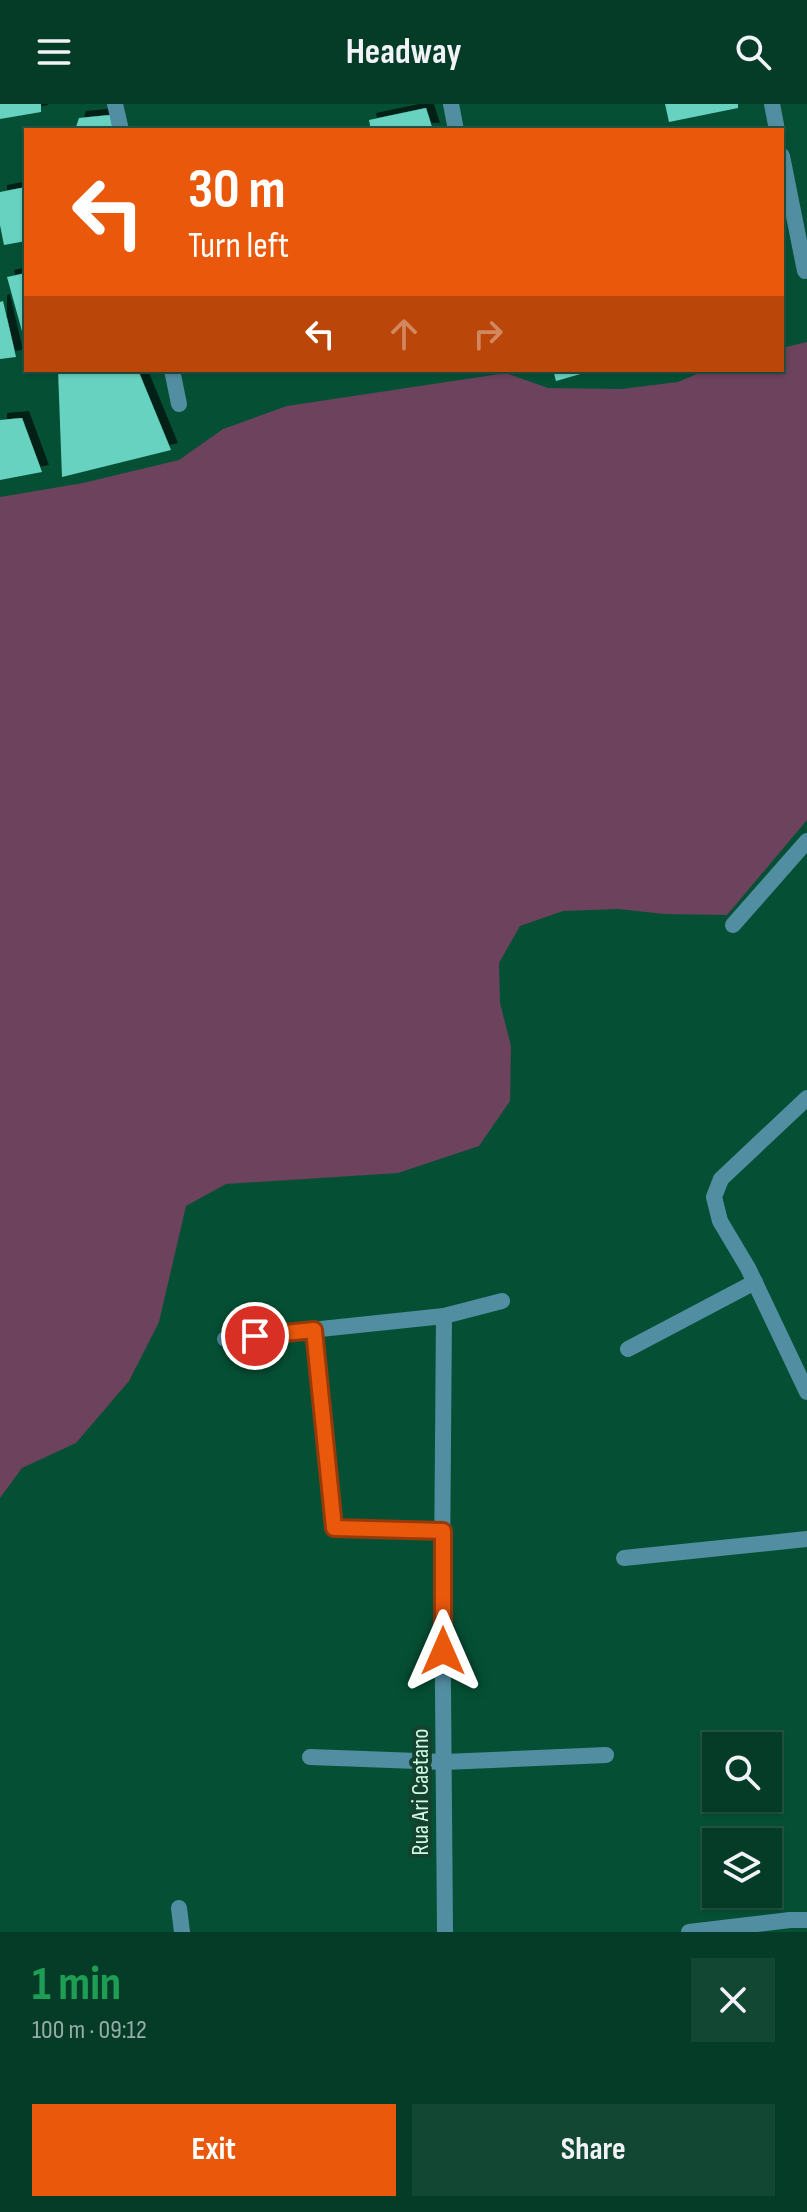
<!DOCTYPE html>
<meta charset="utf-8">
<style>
:root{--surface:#043c28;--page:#124734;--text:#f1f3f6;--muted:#97ada8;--line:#255645;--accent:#ea580c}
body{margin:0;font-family:"Sofia Sans Condensed",sans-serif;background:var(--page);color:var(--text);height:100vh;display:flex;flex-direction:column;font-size:30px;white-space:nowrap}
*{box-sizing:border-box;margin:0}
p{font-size:26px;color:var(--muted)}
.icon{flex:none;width:44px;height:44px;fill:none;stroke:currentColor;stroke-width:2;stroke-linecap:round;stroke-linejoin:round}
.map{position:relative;height:1828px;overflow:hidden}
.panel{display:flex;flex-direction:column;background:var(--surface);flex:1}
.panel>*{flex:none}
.banner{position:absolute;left:24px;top:24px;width:760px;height:244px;border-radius:0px;box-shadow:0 2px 6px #0004,0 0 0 2px var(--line);background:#ea580c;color:#fff;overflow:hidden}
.fabs{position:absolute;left:702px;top:1628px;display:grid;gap:16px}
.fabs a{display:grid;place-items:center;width:80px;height:80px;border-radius:0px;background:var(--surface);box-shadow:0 2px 6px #0004,0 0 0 2px var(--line);font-size:40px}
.pin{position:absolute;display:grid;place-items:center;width:68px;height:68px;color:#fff;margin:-34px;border:4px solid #fff;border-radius:50%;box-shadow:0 2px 8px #0007}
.me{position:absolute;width:88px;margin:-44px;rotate:0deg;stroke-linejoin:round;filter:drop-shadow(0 0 6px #0008)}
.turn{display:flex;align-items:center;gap:28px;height:168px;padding:0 32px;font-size:36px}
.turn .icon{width:104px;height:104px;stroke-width:2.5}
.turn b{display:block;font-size:56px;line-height:68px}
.lanes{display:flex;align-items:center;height:76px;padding:0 32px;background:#0003;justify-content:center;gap:40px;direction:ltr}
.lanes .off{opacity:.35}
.round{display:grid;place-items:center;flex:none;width:84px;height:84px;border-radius:0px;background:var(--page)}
.overview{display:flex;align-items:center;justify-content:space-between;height:136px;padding:0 32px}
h1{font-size:48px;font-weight:700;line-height:60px;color:#1e9e55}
.cta{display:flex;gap:16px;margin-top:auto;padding:16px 32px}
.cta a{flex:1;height:92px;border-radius:0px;background:var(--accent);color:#fff;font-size:32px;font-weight:700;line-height:92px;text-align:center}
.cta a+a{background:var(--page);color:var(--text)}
header{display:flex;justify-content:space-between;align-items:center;height:104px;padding:0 32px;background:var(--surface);font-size:36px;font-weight:700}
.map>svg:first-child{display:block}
.green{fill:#6c425c}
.building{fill:#68d2c1;filter:url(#shadow)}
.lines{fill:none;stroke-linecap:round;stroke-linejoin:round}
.lane{stroke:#528ea2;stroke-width:16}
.street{stroke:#528ea2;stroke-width:16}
.route-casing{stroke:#983908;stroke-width:20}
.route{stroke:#ea580c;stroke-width:14}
.labels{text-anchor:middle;stroke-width:8;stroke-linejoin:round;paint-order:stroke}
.street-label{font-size:24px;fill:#d1fae4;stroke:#14422e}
</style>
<header><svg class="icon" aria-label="menu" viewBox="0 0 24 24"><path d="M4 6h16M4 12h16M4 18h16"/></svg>Headway<svg class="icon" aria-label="search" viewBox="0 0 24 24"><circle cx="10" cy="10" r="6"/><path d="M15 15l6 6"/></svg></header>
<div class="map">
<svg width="807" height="1828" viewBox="0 0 807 1828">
<defs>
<filter id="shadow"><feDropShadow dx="7" dy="-7" stdDeviation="0" flood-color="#0009"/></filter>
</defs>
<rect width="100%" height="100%" fill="#055035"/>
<polygon class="green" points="807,238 807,716 727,811 664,810 618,805 563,807 520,822 499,859 500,899 511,942 510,997 479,1042 398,1069 226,1080 186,1102 159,1218 129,1277 76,1339 22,1364 0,1394 0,393 83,379 179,356 223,325 287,302 506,269 548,284 621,285 678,278 706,266 782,266 782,244"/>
<g class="building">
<polygon points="0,0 41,0 41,8 0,15"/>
<polygon points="665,0 738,0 738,4 669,18"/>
<polygon points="426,4 433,26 371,26 369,16"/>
<polygon points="110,11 113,26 76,23 79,14"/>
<polygon points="26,83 26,137 4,141 0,121 0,88"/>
<polygon points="26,169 26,238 25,238 7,173"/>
<polygon points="3,197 16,253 0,255 0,198"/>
<polygon points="58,266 138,266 171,346 62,373"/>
<polygon points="553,266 591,266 591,267 556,277"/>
<polygon points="22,314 42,368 0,376 0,316"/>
</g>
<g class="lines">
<polyline class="lane" points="310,1653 444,1658 606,1651"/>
<g class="street">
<polyline points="115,0 121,26"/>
<polyline points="451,0 456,26"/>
<polyline points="772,0 777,26"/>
<polyline points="782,52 805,167"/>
<polyline points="172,266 179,300"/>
<polyline points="733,821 807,737"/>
<polyline points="807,994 721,1075 714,1093 720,1117 748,1164 807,1288"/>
<polyline points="444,1212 442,1464 445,1828"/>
<polyline points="314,1226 334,1424 443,1427"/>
<polyline points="225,1235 444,1212 502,1197"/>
<polyline points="628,1245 755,1178"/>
<polyline points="624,1454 807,1435"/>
<polyline points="179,1804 182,1828"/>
<polyline points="689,1828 790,1816 807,1816"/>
</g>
</g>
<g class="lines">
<defs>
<polyline id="route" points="255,1232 314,1226 334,1424 443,1427 443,1547"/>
</defs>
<use href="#route" class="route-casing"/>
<use href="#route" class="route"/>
</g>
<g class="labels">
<g class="street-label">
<text transform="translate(420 1688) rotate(-90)" y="8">Rua Ari Caetano</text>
</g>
</g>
</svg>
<div class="fabs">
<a><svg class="icon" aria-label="search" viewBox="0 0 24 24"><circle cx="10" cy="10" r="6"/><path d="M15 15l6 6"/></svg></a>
<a><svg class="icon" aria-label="layers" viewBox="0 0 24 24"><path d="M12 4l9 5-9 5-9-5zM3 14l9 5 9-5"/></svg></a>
</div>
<div class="pin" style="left:255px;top:1232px;background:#d93025"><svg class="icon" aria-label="arrive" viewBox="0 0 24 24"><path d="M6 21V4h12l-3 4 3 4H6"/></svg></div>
<svg class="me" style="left:443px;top:1547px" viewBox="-20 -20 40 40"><path d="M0-17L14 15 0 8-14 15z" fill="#ea580c" stroke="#fff" stroke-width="4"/></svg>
<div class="banner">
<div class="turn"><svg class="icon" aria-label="left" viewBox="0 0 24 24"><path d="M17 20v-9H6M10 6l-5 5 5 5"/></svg><div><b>30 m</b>Turn left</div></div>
<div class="lanes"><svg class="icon" aria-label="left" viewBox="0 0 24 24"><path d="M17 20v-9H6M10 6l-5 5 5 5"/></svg><svg class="icon off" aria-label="ahead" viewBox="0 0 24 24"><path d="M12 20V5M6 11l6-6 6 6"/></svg><svg class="icon off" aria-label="right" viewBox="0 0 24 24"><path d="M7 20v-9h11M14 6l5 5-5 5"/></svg></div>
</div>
</div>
<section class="panel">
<div class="overview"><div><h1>1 min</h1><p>100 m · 09:12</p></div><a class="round"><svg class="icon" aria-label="close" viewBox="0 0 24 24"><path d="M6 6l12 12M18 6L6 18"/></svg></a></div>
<div class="cta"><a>Exit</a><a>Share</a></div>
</section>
